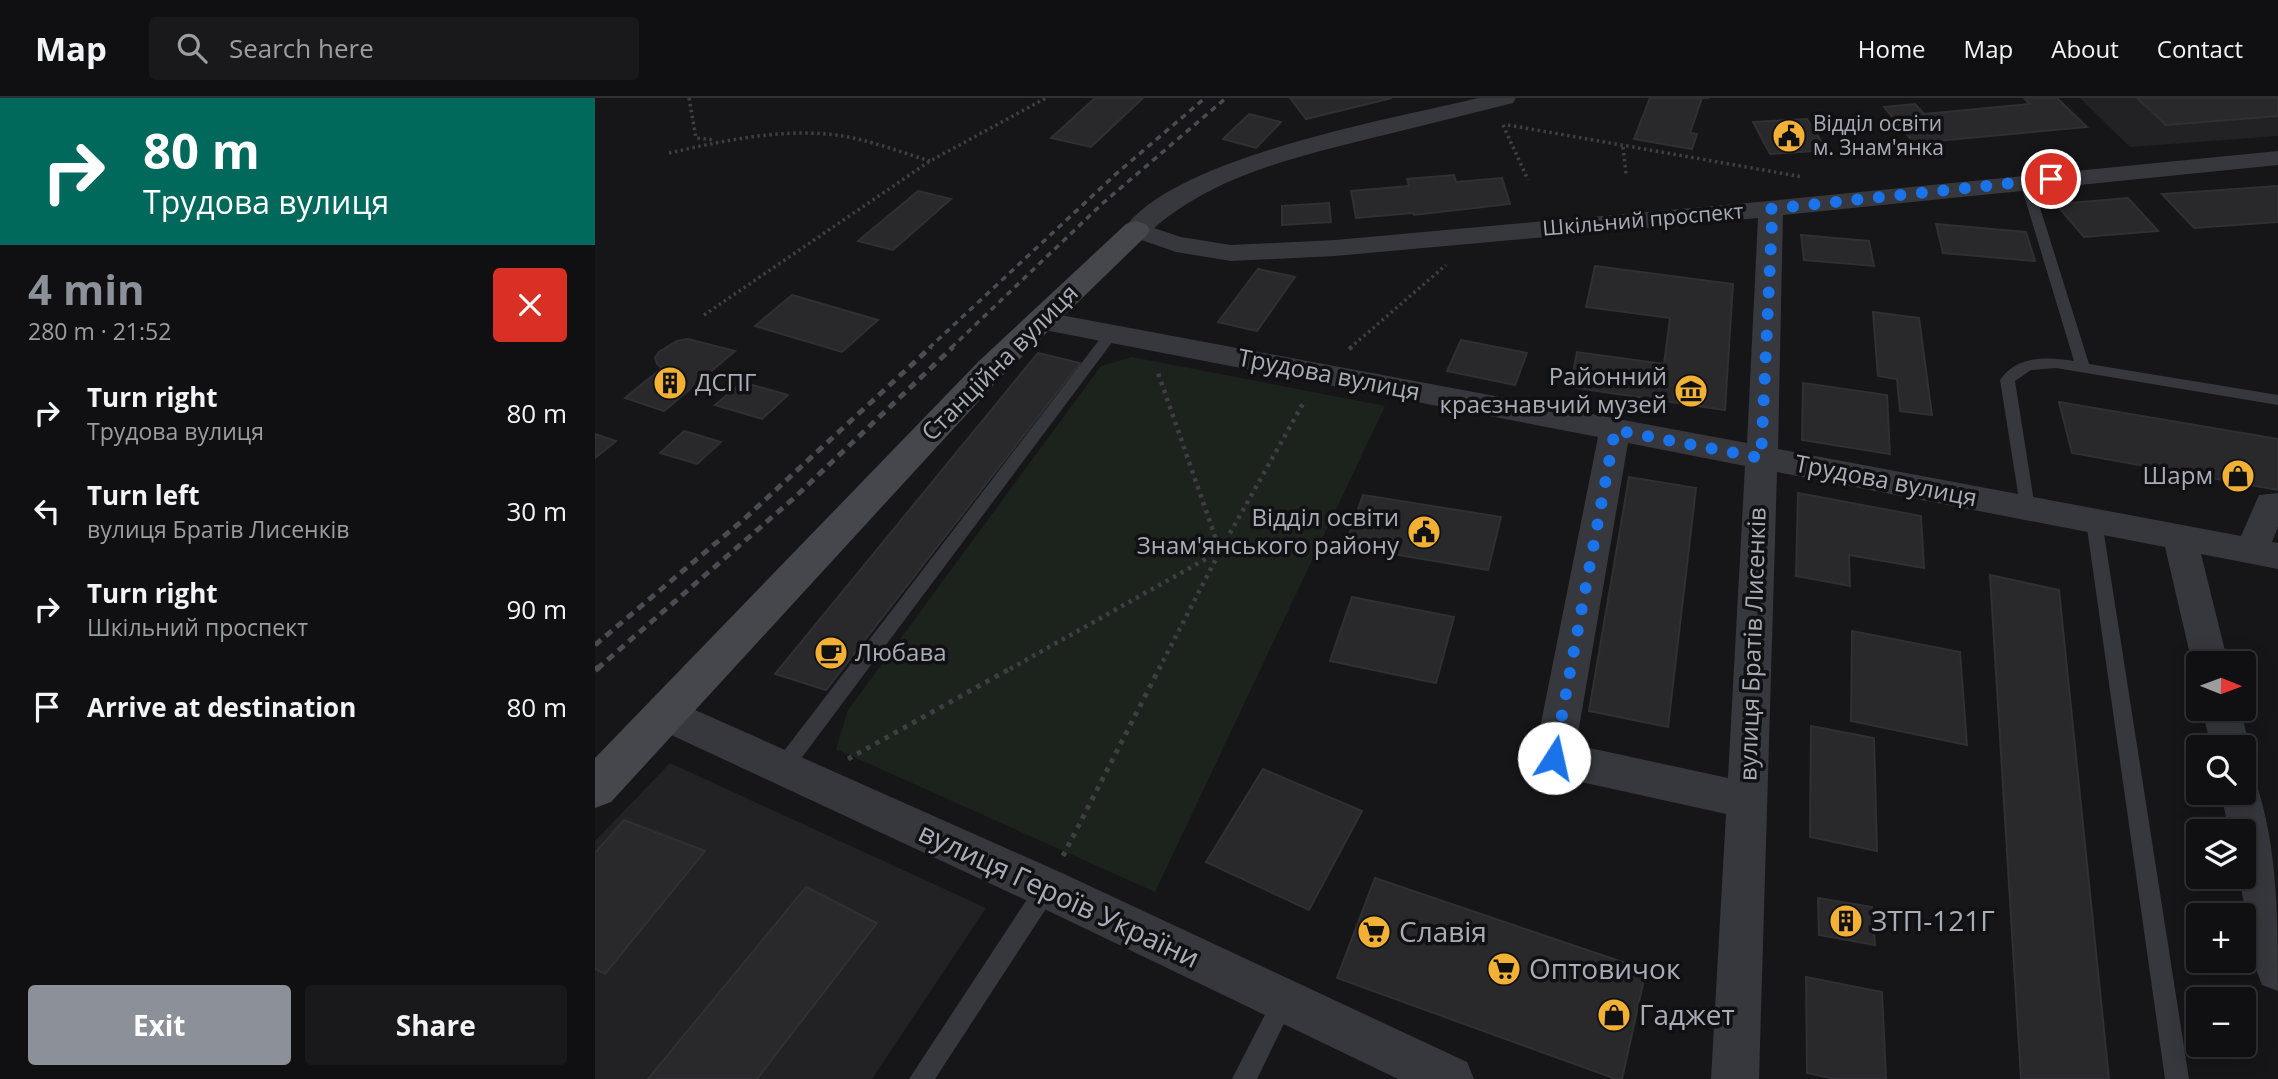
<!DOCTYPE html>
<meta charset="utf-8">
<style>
:root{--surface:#101012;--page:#19191b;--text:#f1f3f6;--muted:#9c9d9f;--line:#303032;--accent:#8c9099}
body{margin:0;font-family:"Open Sans",sans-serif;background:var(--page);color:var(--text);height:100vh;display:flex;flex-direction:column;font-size:26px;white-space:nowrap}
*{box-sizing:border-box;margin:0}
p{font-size:23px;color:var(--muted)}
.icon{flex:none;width:38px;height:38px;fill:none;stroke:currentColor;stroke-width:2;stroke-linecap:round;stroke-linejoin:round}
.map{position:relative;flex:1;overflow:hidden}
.panel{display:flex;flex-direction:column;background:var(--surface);width:595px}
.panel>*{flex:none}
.hud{background:#00695c;color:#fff;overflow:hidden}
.needle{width:46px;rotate:91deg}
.controls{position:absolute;left:1591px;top:553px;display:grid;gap:14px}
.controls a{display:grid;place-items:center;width:70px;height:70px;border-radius:7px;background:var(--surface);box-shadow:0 4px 18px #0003,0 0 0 2px var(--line);font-size:35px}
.pin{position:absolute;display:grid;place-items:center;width:60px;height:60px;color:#fff;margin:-30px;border:4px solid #fff;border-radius:50%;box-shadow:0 2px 7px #0007}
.me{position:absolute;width:77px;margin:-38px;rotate:10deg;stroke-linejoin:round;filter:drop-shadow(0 0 5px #0008)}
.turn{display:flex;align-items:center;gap:24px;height:147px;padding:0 28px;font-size:32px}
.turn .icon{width:91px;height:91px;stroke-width:2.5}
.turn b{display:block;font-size:49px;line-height:60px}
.round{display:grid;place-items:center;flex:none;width:74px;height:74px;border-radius:7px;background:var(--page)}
.headline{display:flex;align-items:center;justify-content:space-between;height:119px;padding:0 28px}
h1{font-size:42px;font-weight:700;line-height:52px;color:var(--accent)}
.action{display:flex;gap:14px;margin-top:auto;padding:14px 28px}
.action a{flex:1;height:80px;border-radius:7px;background:var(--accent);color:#fff;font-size:28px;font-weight:700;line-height:80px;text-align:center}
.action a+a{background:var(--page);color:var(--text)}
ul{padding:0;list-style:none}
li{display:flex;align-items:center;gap:21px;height:98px;padding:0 28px}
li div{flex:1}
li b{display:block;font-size:26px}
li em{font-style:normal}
header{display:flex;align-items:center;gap:42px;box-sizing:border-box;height:98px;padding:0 35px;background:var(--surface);border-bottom:2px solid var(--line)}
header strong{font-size:33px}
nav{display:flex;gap:38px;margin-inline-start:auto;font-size:24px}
.search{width:490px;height:63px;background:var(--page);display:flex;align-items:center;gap:18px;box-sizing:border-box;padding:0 24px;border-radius:7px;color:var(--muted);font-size:26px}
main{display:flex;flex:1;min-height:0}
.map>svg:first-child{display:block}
.built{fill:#222225}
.green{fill:#1c231d}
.building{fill:#29292c;stroke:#303034;stroke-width:2}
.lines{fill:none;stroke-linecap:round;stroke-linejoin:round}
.path-far2{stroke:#3d3f44;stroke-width:3.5;stroke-dasharray:2.5 3.5;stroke-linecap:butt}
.path-far1{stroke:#3d3f44;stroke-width:4.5;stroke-dasharray:3.5 5;stroke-linecap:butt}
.path{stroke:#3d3f44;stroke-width:5;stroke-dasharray:4.5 6;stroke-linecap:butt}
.lane{fill:#37383d;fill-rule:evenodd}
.street{fill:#37383d;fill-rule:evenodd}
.secondary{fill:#45474d;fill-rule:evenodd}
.rail-far2{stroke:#4a4c52;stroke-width:3.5;stroke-dasharray:6 5;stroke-linecap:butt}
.rail-far1{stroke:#4a4c52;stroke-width:5;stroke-dasharray:8 6;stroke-linecap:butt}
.rail{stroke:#4a4c52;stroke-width:6;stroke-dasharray:10 9;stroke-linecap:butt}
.route{stroke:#1a73e8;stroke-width:12;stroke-dasharray:0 21.6}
.labels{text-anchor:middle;stroke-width:7;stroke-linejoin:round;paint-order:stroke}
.far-poi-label{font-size:21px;fill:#a8adb8;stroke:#111113;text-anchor:start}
.far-street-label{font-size:21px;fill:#a8adb8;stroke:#111113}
.street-label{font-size:24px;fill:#a8adb8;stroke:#111113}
.poi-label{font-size:24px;fill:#a8adb8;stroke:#111113;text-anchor:end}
.near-street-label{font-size:28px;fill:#a8adb8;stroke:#111113}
.near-poi-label{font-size:28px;fill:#a8adb8;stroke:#111113;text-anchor:start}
</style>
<header>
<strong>Map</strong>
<div class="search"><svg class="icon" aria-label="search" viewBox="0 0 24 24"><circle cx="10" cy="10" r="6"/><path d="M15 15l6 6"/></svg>Search here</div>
<nav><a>Home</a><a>Map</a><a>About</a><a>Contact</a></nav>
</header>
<main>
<section class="panel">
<div class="hud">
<div class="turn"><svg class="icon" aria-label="right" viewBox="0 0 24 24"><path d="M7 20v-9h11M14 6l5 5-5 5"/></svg><div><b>80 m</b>Трудова вулиця</div></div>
</div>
<div class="headline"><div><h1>4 min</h1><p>280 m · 21:52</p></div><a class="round" style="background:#d93025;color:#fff"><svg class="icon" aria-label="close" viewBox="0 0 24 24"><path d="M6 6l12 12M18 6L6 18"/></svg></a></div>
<ul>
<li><svg class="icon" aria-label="right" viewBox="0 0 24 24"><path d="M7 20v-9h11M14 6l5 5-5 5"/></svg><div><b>Turn right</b><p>Трудова вулиця</p></div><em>80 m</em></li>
<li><svg class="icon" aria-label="left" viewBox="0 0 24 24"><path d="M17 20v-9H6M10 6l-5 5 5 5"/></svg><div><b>Turn left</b><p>вулиця Братів Лисенків</p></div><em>30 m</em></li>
<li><svg class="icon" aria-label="right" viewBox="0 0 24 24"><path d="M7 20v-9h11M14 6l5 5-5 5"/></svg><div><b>Turn right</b><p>Шкільний проспект</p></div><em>90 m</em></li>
<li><svg class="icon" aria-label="arrive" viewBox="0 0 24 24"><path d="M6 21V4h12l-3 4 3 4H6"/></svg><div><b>Arrive at destination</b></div><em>80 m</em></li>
</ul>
<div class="action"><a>Exit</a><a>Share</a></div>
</section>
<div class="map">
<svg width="1683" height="981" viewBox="0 0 1683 981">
<rect width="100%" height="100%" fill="#161618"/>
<g class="built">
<polygon points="1485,0 1683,0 1683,38 1535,49"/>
<polygon points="75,665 391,810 277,981 0,981 0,743"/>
</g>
<polygon class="green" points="537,259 790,308 560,794 241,651 253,612 506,268"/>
<g class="building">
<polygon points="500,0 548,0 496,49 456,40"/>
<polygon points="695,0 797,0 711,21"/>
<polygon points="1055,0 1114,0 1107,0 1095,35 1102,36 1097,51 1039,41"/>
<polygon points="1429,0 1462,0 1492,29 1319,45 1289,9 1320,6 1329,16 1435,6"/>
<polygon points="1542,0 1683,0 1683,18 1571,27"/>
<polygon points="654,16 686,24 661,50 628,41"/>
<polygon points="1212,21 1232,52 1175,56 1158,24"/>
<polygon points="859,77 861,84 907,80 915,106 819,117 818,115 761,120 756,93 814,88 812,81"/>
<polygon points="1683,88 1683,124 1599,130 1567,96"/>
<polygon points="323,93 356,101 298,152 263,143"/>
<polygon points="1533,100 1563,133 1489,139 1461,106"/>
<polygon points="734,105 736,124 687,127 687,108"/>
<polygon points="1341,126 1431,134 1440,163 1348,155"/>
<polygon points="1206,137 1274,143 1279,168 1209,162"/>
<polygon points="1000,168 1138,186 1130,312 975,289 982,254 1069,266 1075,220 991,209"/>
<polygon points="663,171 700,179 662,233 623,224"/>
<polygon points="197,197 283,222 247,254 160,228"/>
<polygon points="1278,214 1324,220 1337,317 1305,313 1302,281 1283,278"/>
<polygon points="93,241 140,253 69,313 30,300 67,270 62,266 60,260 64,254 82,243"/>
<polygon points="866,242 932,255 920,287 852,273"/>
<polygon points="443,255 485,265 231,592 180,576"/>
<polygon points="147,284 193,297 167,321 120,307"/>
<polygon points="1208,285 1292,297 1295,356 1207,342"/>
<polygon points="1464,304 1683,341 1683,392 1477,355"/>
<polygon points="89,333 126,344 102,366 65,355"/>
<polygon points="0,336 21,343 0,360"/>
<polygon points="1034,379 1101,390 1073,629 994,613"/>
<polygon points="1203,395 1326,418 1329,470 1254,457 1255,488 1201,478"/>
<polygon points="768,397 906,419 893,472 750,448"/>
<polygon points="1395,477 1464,492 1514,981 1426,981"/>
<polygon points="757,499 859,519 841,585 735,563"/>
<polygon points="1257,533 1365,554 1372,647 1256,623"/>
<polygon points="1216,628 1279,640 1282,753 1215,739"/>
<polygon points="668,671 767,713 714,812 611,764"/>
<polygon points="29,722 110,753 10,876 0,871 0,755"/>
<polygon points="780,780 1051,872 1027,981 1021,981 742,880"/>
<polygon points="211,789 282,825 162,981 53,981"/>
<polygon points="1223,800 1277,809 1280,847 1224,837"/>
<polygon points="1211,879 1287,894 1291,981 1240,981 1212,975"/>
</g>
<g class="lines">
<g class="path-far2">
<polyline points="94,0 101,40 119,42"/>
<polyline points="908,27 933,82"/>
<polyline points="913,27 1208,79"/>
<polyline points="1028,49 1031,76"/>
<path d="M74,55C128,43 185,30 241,37C272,41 305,54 335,63"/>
<polyline points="109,217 335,63 451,0"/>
<polyline points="755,250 851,167"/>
</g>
<g class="path-far1">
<polyline points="754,251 757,249"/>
<polyline points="415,571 625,453 562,272"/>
<polyline points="564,571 625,453 710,302"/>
</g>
<g class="path">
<polyline points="253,661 418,569"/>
<polyline points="468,758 565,569"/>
</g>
<g class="lane">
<path d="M1431,80L1437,84L1494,266L1683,297V307L1461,270L1436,272L1420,283L1440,410L1438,414H1426L1405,282C1422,257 1452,259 1479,263L1425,84Z"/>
<polygon points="516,231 521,233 521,239 196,674 189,677 182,674 179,668 182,662 511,233"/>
<polygon points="1499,417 1507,423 1594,981 1570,981 1491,423"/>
<polygon points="452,780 460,783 463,790 460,797 340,981 314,981 444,783"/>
<polygon points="689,892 697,895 700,903 662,981 637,981 681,895"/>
</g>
<g class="street">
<path d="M883,0H921L918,5C870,17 822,29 773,41C697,60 620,78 559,130L586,139L636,147L740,142L1174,103L1683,53V67L1188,117L1183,351L1646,438L1664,397L1683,395V429L1677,444L1683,445V471L1606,456L1633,565H1603V576L1597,565L1570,449L1182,374L1164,981H1116L1131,716L959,678L945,672L939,660L1003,339L444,231L434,228L430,222L434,216L444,213L1152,345L1163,120L740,158L636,163L581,154L532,137L528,132C578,59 797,21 883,0ZM1033,345L1150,368L1133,680L981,647Z"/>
<polygon points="71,599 467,775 872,964 879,981 803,981 437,805 57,628 52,616 57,604"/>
<polygon points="1607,611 1645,611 1655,649 1649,661 1648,649 1616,649"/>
<path d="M1648,677L1660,682C1683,748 1683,822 1683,893L1667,887L1661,871L1644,779H1648V733H1634L1626,695H1648Z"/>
</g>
<polygon class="secondary" points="541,123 551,126 555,132 551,138 406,279 16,704 0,710 0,660 384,263 531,126"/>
<g class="rail-far2">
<polyline points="334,250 522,75 610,0"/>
<polyline points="356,250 508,105 631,0"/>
</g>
<g class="rail-far1">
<polyline points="0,547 147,423 336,249"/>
<polyline points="2,571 199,400 358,249"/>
</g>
<polyline class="rail" points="0,572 4,569"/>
</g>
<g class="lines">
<polyline class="route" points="959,660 1020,332 1166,360 1177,123 1174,111 1456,81"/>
</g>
<defs>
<symbol id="civic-disc" viewBox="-11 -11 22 22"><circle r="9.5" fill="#f2b134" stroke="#111113"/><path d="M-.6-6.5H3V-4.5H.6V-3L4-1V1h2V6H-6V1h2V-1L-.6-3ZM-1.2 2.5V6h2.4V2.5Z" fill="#111"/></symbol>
<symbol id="building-disc" viewBox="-11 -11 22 22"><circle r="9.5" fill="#f2b134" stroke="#111113"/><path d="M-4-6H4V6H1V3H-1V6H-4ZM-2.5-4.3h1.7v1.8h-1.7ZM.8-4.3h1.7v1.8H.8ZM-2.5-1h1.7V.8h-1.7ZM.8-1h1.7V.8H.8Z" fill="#111"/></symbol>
<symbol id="museum-disc" viewBox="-11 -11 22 22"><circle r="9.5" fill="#f2b134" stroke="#111113"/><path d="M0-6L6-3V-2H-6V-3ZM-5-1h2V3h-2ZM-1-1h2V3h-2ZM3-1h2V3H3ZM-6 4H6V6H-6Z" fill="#111"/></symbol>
<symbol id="shop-disc" viewBox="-11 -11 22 22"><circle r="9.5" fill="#f2b134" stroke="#111113"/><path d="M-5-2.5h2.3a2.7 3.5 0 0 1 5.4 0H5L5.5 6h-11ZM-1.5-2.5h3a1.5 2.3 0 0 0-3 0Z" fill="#111"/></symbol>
<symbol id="cafe-disc" viewBox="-11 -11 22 22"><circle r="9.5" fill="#f2b134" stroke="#111113"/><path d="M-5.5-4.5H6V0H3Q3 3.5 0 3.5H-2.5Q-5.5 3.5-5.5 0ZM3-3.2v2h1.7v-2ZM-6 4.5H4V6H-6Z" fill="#111"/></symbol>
<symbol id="supermarket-disc" viewBox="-11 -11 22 22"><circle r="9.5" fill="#f2b134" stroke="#111113"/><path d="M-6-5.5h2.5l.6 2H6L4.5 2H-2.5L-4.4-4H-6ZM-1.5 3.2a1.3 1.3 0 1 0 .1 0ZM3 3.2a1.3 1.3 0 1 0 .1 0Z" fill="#111"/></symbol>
</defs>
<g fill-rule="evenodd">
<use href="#civic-disc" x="1175" y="19" width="38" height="38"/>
<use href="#building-disc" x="56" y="266" width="38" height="38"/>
<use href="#museum-disc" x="1077" y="274" width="38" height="38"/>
<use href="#shop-disc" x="1624" y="359" width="38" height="38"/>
<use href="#civic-disc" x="810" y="415" width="38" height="38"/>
<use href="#cafe-disc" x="217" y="536" width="38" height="38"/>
<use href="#building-disc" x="1232" y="804" width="38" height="38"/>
<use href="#supermarket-disc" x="760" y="815" width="38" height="38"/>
<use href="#supermarket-disc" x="890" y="852" width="38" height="38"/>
<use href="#shop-disc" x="1000" y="898" width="38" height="38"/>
</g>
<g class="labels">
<g class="far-poi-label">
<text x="1218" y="33">Відділ освіти<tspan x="1218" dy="24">м. Знам'янка</tspan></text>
</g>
<g class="far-street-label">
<text transform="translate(1048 122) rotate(-5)" y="7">Шкільний проспект</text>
</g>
<g class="street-label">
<text transform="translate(405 265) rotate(-45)" y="8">Станційна вулиця</text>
<text transform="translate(734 277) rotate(11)" y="8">Трудова вулиця</text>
<text transform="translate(1291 383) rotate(11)" y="8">Трудова вулиця</text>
<text transform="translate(1158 546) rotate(-88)" y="8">вулиця Братів Лисенків</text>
</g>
<g class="poi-label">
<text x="1072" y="287">Районний<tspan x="1072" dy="28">краєзнавчий музей</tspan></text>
<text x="100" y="293" text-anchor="start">ДСПГ</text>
<text x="1618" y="386">Шарм</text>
<text x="804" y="428">Відділ освіти<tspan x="804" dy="28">Знам'янського району</tspan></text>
<text x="260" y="563" text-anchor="start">Любава</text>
</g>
<g class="near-street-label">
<text transform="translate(464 797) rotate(25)" y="10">вулиця Героїв України</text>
</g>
<g class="near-poi-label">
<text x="1276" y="833">ЗТП-121Г</text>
<text x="804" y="844">Славія</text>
<text x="934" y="881">Оптовичок</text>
<text x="1044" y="927">Гаджет</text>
</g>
</g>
</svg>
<div class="controls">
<a><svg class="needle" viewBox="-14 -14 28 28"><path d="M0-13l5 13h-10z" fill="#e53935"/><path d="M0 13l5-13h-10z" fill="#9c9d9f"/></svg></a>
<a><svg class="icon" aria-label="search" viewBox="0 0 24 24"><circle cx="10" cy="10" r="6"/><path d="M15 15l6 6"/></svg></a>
<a><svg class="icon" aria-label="layers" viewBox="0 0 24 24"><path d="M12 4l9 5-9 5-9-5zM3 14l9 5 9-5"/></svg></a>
<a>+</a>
<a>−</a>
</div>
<div class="pin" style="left:1456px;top:81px;background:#d93025"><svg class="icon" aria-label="arrive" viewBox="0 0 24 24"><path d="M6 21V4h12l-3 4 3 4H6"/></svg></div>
<svg class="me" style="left:959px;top:660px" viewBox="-20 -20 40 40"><circle r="19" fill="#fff"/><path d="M0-13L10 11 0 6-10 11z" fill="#1a73e8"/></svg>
</div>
</main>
